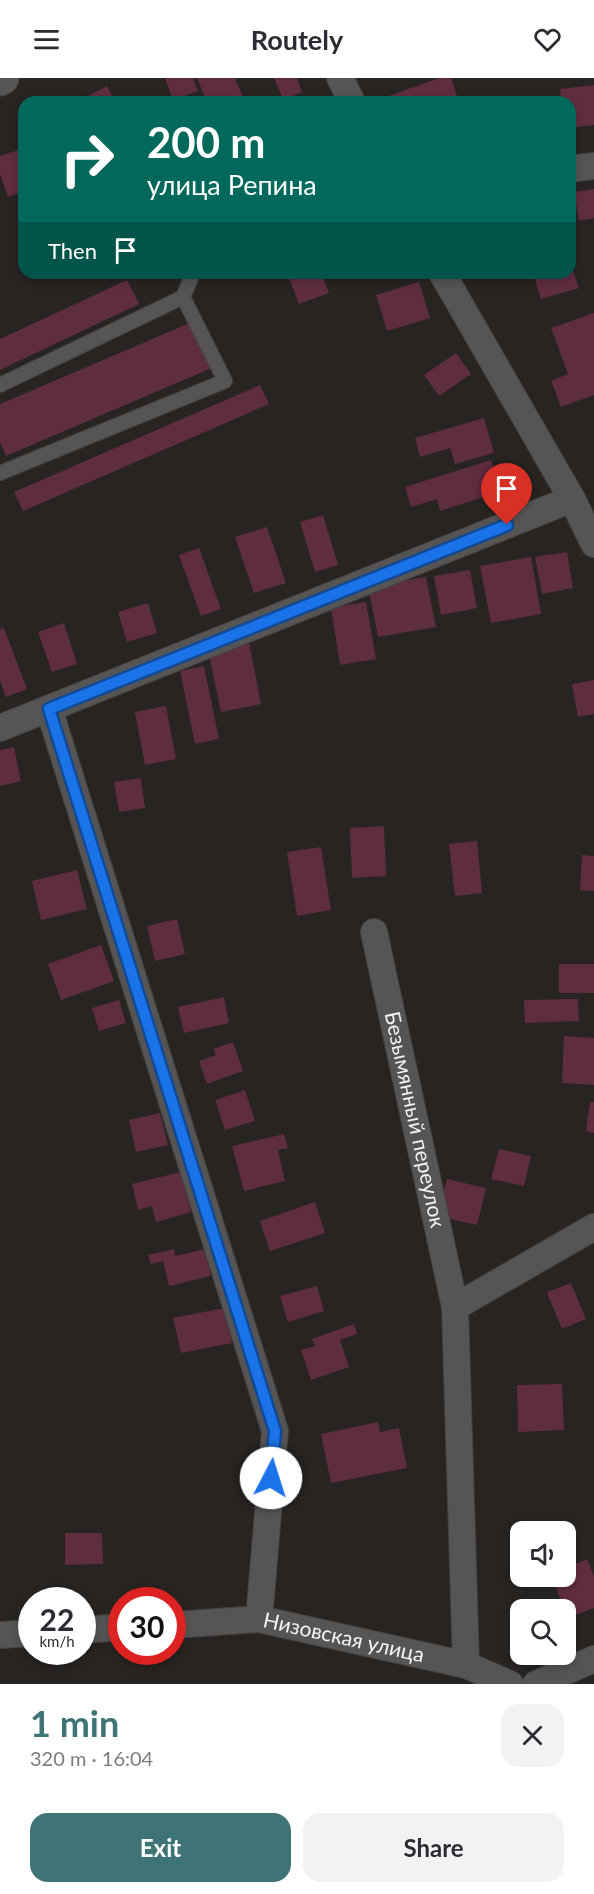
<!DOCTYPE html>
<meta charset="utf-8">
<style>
:root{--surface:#fff;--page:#f2f2f3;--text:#2b2b33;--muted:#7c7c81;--accent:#3e7475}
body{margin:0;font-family:Lato,sans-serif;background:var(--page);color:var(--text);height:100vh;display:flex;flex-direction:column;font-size:22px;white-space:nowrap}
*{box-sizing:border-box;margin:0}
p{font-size:20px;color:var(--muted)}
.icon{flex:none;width:33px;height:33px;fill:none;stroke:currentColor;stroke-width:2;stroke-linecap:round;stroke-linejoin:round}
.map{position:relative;height:1606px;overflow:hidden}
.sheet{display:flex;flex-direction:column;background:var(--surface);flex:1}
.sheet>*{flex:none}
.top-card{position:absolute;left:18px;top:18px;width:558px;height:183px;border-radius:18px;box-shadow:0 3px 9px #0003;background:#00695c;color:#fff;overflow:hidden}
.fabs{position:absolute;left:510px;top:1443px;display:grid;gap:12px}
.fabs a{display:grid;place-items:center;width:66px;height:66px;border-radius:12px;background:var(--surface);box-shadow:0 3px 9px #0003;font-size:30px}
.speed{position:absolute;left:18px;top:1509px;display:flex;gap:12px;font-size:30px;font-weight:700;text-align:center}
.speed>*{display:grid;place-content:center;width:78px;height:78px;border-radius:50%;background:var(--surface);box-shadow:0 3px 9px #0003;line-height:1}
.speed small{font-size:15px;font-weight:400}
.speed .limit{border:9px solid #d22;background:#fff;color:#111}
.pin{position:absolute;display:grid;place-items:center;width:51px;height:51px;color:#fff;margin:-62px -26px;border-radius:50% 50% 50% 0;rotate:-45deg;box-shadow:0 0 6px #0007}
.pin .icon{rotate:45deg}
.me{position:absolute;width:66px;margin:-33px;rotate:5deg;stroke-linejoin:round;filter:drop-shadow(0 0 4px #0008)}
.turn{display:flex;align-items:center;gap:21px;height:126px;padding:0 30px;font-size:27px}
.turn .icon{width:78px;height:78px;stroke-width:2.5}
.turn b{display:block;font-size:42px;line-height:51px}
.then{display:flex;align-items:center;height:57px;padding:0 30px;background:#0003;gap:12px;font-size:22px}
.round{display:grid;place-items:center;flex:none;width:63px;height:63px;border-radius:18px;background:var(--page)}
.headline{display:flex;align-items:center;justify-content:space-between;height:102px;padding:0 30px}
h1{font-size:36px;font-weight:700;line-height:45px;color:var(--accent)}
.button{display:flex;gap:12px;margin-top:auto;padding:12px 30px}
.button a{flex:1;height:69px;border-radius:18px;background:var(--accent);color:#fff;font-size:24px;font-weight:700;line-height:69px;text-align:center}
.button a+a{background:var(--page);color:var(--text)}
header{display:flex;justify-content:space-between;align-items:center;height:78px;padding:0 30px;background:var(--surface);font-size:27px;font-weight:700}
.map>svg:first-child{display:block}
.building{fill:#5f2d40}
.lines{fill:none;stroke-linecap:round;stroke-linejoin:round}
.service-casing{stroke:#44413f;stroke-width:16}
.minor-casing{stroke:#44413f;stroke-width:28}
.tertiary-casing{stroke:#44413f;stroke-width:35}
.service{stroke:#565554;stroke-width:14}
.minor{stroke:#565554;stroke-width:26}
.tertiary{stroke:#565554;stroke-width:33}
.route-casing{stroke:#114b97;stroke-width:15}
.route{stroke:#1a73e8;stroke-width:10}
.labels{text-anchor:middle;stroke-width:6;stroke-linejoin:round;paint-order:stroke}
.street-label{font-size:21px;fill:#f5f3f1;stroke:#272422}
</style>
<header><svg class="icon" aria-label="menu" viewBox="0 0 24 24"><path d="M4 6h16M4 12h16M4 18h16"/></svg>Routely<svg class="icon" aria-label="heart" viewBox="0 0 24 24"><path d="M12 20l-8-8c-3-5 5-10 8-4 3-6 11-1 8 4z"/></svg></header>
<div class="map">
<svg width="594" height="1606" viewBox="0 0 594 1606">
<rect width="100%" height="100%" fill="#272422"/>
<g class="building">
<polygon points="165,0 193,0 198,13 173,22"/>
<polygon points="197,0 235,0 245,24 207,24"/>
<polygon points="274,0 297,0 302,14 283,22"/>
<polygon points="439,0 451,0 458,21 449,24 384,24 383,20"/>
<polygon points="594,7 594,47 570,50 570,24 561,24 560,11"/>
<polygon points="107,8 115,24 86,24 84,20"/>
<polygon points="24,70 24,113 8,119 0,96 0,78"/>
<polygon points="594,111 594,140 579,143 574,114"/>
<polygon points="570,184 579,210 541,221 533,195 570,195"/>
<polygon points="301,195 321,195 329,215 299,226 289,200"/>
<polygon points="127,202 139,226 0,292 0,261"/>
<polygon points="419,204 430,240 387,253 376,217"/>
<polygon points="594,235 594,317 561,329 551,303 568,296 551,250"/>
<polygon points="192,244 212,290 6,378 0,364 0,326"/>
<polygon points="456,275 471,296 439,318 424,297"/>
<polygon points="260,307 269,326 23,433 14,414"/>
<polygon points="484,340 494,375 455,386 450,370 420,379 415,360"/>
<polygon points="491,382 497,403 484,408 487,418 440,433 437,421 411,429 405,409"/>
<polygon points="323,437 338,487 315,494 300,444"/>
<polygon points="267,449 286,505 254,515 235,459"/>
<polygon points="199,470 221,531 201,538 179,477"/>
<polygon points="567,474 573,510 542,516 535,479"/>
<polygon points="531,479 541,536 491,545 480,488"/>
<polygon points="470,492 477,530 441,537 434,498"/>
<polygon points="426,499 436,549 378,559 368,509"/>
<polygon points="366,524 376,581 340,587 331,530"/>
<polygon points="148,525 157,555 127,564 118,534"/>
<polygon points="64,545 77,586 52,594 38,554"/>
<polygon points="4,550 27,611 6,619 0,602 0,551"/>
<polygon points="249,564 261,626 221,634 208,572"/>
<polygon points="204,588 219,661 195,666 180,593"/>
<polygon points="594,602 594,636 578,639 572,606"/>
<polygon points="166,628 176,681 145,687 135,634"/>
<polygon points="14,669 21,703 0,708 0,672"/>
<polygon points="141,700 145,730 119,734 114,704"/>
<polygon points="384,748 386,798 352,800 350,750"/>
<polygon points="477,763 482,815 455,818 449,766"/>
<polygon points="321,769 331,832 297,838 287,774"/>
<polygon points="582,777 594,778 594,813 580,812"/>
<polygon points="77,792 87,831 41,842 32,803"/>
<polygon points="177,841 185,876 155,883 147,848"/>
<polygon points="101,867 114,903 61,922 48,886"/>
<rect x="559" y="886" width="35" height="29"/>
<polygon points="224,919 229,945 184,955 178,929"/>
<polygon points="578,921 579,943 525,945 524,922"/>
<polygon points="119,922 126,945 99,953 92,930"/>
<polygon points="564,958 594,960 594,1007 562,1005"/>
<polygon points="233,964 243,993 207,1006 199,983 216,977 213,971"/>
<polygon points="245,1012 255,1043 225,1052 215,1022"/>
<polygon points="590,1024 594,1024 594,1055 586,1053"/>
<polygon points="160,1035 168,1067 136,1074 129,1042"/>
<polygon points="284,1056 288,1070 278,1072 285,1103 244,1113 232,1068"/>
<polygon points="499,1071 531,1078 524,1108 491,1101"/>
<polygon points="181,1094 191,1134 156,1144 152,1128 138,1132 132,1106"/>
<polygon points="447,1101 486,1110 477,1147 438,1138"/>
<polygon points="315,1124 325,1155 270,1173 260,1143"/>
<polygon points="174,1171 175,1178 205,1171 211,1198 169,1208 163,1183 151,1186 148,1177"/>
<polygon points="571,1205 586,1241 562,1251 547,1214"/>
<polygon points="317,1208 324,1233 288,1244 280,1218"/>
<polygon points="224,1230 232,1265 181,1275 173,1240"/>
<polygon points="354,1246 357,1256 340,1262 349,1289 311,1302 301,1272 315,1268 312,1261"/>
<polygon points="562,1306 564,1352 518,1354 517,1307"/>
<polygon points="378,1344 380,1354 399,1350 407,1390 331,1405 321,1356"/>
<polygon points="65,1455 102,1455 103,1486 65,1487"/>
<polygon points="587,1481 594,1498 594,1530 568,1540 551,1498 566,1498 566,1490"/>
</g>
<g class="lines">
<defs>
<g id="service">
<polyline points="0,307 183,219 193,195"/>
<polyline points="0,395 225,303 183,219"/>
</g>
<g id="minor">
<polyline points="340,0 352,24"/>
<polyline points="570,91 594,88"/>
<polyline points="442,195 572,421 594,466"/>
<polyline points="49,631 275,1353 259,1541"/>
<polyline points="0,650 572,421"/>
<path id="s1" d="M374,854L455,1229"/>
<path id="s2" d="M172,1547L259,1541L466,1587L510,1606"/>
<polyline points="82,1552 122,1549"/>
<polyline points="0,1557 32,1555"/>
<polyline points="466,1587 455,1229 594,1149"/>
<polyline points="536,1606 594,1581"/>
</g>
<polyline id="tertiary" points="0,1 2,0"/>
</defs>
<use href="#service" class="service-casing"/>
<use href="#minor" class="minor-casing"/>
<use href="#tertiary" class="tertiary-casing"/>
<use href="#service" class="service"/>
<use href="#minor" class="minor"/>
<use href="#tertiary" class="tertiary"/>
</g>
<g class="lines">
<defs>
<polyline id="route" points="271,1400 275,1353 49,631 507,447"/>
</defs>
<use href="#route" class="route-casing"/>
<use href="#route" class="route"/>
</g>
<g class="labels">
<g class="street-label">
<text dy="7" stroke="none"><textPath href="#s1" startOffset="192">Безымянный переулок</textPath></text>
<text dy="7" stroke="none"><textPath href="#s2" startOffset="174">Низовская улица</textPath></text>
</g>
</g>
</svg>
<div class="fabs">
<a><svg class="icon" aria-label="sound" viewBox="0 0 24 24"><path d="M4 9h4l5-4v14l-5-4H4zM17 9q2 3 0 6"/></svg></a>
<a><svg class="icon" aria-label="search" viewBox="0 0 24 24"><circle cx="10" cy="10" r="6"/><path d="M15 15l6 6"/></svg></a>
</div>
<div class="speed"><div>22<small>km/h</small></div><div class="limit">30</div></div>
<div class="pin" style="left:507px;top:447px;background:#d93025"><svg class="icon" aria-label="arrive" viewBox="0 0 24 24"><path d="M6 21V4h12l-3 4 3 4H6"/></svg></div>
<svg class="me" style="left:271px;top:1400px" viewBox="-20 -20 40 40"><circle r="19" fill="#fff"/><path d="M0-13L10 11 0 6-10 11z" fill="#1a73e8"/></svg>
<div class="top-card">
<div class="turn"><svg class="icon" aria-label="right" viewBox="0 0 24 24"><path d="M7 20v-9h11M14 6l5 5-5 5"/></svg><div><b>200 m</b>улица Репина</div></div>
<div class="then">Then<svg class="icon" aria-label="arrive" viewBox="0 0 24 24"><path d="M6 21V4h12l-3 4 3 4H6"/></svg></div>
</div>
</div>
<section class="sheet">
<div class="headline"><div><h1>1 min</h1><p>320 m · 16:04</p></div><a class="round"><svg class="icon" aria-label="close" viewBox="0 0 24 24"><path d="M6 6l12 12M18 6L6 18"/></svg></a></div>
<div class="button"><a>Exit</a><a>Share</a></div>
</section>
